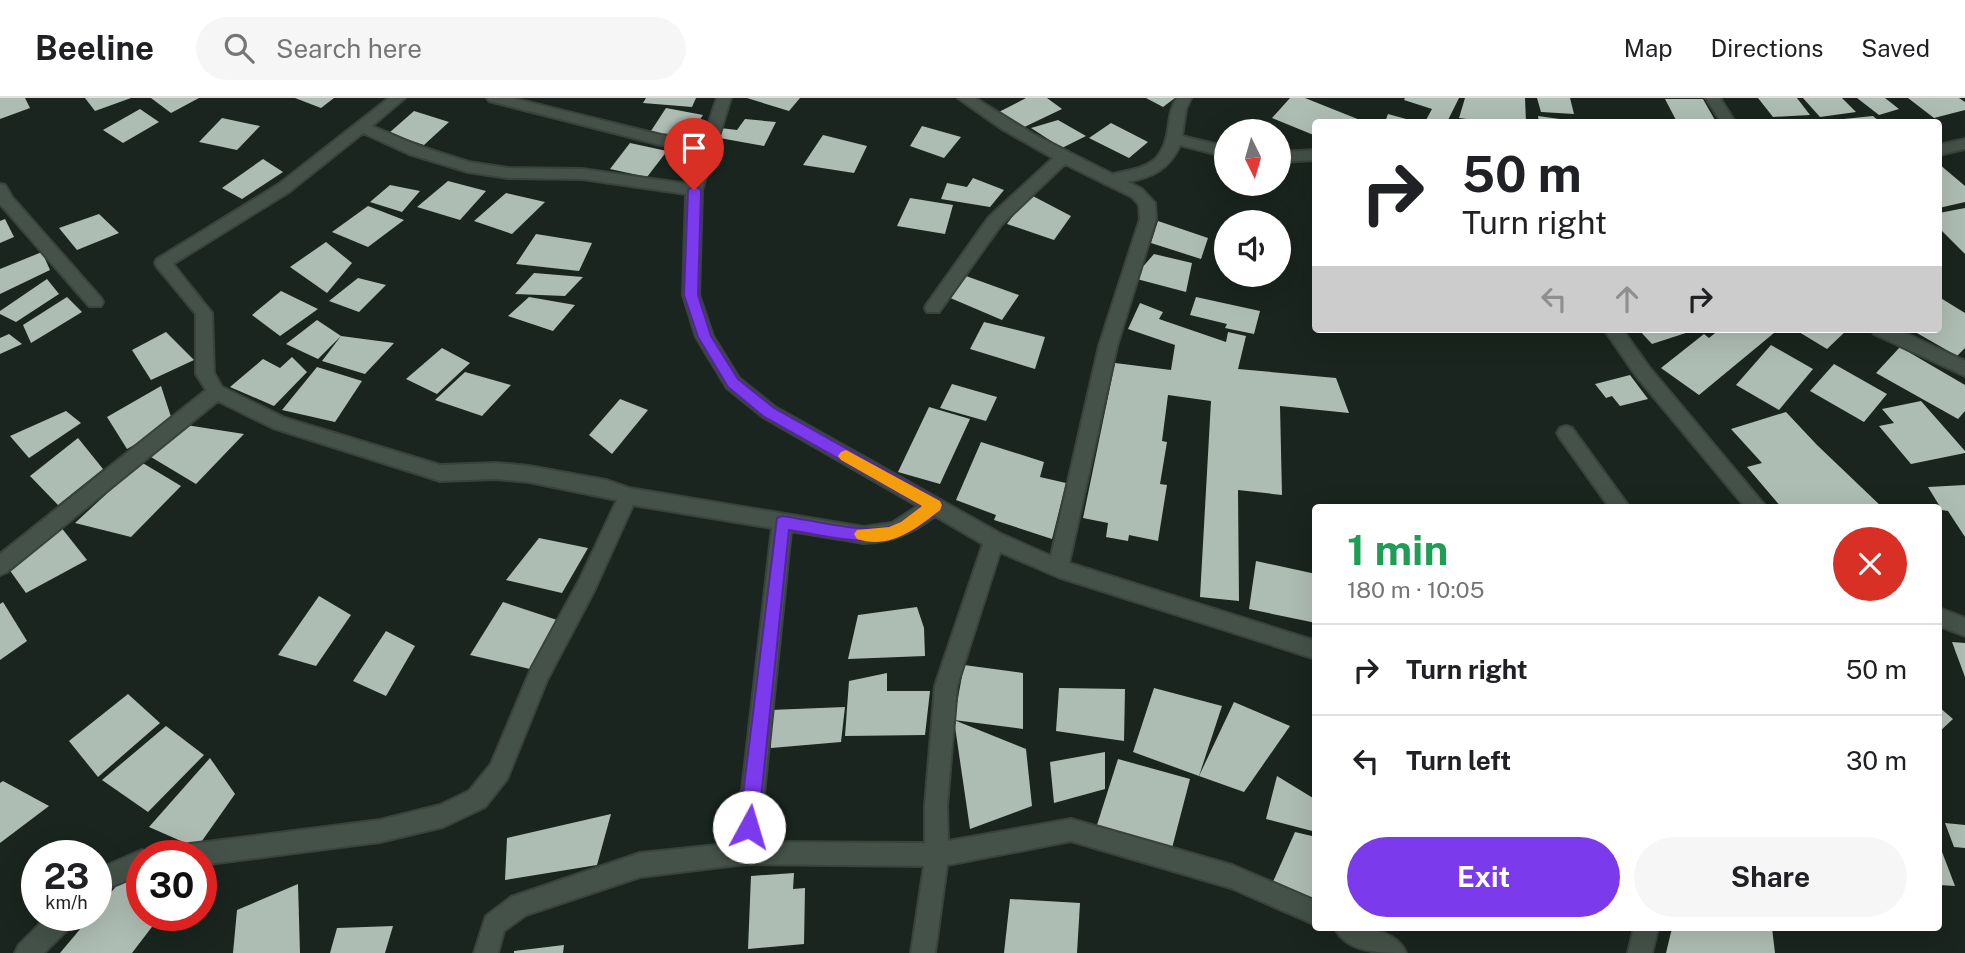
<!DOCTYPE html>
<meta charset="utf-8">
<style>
:root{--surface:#fff;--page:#f6f6f6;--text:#202124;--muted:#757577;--line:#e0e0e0;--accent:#7c3aed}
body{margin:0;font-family:"Public Sans",sans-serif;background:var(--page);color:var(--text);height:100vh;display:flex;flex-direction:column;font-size:26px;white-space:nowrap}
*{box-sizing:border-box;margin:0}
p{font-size:23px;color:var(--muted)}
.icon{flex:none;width:38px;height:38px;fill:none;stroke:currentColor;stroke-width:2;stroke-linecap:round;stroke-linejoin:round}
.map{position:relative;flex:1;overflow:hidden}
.details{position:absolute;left:1312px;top:406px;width:630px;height:427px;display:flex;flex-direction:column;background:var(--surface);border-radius:7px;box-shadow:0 7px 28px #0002}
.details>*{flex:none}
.hud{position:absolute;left:1312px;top:21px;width:630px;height:214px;border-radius:7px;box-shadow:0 7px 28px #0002;background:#fff;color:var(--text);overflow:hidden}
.needle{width:46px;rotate:175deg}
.fabs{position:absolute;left:1214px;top:21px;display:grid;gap:14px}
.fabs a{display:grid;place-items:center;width:77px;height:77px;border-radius:50%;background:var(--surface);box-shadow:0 7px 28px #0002;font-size:35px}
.speed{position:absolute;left:21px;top:742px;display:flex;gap:14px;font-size:35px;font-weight:700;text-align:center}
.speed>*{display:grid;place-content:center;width:91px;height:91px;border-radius:50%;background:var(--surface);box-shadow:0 7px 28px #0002;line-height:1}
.speed small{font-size:18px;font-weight:400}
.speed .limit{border:10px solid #d22;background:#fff;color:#111}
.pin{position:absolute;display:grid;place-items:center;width:60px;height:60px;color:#fff;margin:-72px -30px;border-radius:50% 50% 50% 0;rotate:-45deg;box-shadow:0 0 7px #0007}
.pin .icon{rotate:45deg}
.me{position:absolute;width:77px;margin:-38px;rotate:6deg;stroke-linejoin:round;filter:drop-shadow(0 0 5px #0008)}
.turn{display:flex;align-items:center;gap:24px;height:147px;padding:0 35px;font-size:32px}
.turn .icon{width:91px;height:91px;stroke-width:2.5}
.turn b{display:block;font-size:49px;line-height:60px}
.lanes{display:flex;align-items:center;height:66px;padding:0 35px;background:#0003;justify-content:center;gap:35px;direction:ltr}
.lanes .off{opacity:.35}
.round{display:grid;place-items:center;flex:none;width:74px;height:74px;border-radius:37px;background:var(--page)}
.overview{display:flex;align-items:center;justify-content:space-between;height:119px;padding:0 35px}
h1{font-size:42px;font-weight:700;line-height:52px;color:#1e9e55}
.action{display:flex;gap:14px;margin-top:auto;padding:14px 35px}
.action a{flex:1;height:80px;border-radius:42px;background:var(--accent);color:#fff;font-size:28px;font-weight:700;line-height:80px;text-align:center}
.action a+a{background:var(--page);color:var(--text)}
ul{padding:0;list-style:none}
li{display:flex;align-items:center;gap:21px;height:91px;padding:0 35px;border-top:2px solid var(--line)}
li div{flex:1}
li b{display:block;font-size:26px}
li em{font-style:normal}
header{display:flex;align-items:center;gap:42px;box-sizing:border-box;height:98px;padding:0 35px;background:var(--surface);border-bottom:2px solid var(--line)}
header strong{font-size:33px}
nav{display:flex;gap:38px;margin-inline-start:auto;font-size:24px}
.search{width:490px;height:63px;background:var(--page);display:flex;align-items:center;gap:18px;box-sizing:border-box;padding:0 24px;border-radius:38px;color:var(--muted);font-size:26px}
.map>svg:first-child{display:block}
.building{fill:#aebdb3}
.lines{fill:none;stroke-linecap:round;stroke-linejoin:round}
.service-casing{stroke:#39423c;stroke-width:4}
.minor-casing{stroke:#39423c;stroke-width:4}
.service{fill:#445249;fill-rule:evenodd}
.minor{fill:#445249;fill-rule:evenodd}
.route{fill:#7c3aed;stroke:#51269a;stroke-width:2}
.slow{fill:#f59e0b}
</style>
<header>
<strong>Beeline</strong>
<div class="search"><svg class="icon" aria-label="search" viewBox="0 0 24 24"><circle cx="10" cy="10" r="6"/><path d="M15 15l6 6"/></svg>Search here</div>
<nav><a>Map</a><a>Directions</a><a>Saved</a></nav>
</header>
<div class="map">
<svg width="1965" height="855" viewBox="0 0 1965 855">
<rect width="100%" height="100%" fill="#19251e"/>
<g class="building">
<polygon points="0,0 25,0 30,10 0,21"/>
<polygon points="85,0 131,0 95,13"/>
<polygon points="151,0 199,0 171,15"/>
<polygon points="295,0 334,0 321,10"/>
<polygon points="646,0 696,0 692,9 643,5"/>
<polygon points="747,0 800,0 789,13"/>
<polygon points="1026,0 1047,0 1062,11 1016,33 995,16"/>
<polygon points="1146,0 1175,0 1163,9"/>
<polygon points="1290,0 1305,0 1365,24 1316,24 1316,38 1272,20"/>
<polygon points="1405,0 1459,0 1447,24 1426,22 1432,11 1404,2"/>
<polygon points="1465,0 1525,0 1526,24 1489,24 1459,20"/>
<polygon points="1537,0 1570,0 1574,16 1541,14"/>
<polygon points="1758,0 1797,0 1810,17 1773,19"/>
<polygon points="1803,0 1842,0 1856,14 1820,19"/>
<polygon points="1857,0 1885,0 1899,11 1879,17"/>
<polygon points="1908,0 1959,0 1965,4 1965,12 1934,20"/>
<polygon points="1665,1 1703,1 1716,24 1677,24"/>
<polygon points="666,10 703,17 686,43 649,36"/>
<polygon points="140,11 159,24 123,45 103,32"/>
<polygon points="414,13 449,24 424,47 389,35"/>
<polygon points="1388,16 1417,24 1385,24"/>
<polygon points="1538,18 1567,22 1567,24 1539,24"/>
<polygon points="1873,18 1880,24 1824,24 1824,23"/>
<polygon points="222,20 260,28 237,52 199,44"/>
<polygon points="745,21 776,24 764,48 714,39 720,30 737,32"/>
<polygon points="1058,22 1086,38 1062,50 1031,30"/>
<polygon points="1111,25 1148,44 1129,60 1089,40"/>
<polygon points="922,28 961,39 944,60 910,48"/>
<polygon points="823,37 867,48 854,75 803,67"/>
<polygon points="630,45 667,53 647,79 610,71"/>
<polygon points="263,61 283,74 242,101 222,90"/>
<polygon points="1939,66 1965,88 1965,104 1939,110"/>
<polygon points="973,80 1004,92 990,109 941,101 947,85 967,89"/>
<polygon points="448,83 486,93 460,122 417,109"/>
<polygon points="390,87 420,93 402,114 370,104"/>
<polygon points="506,95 545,104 512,136 474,123"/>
<polygon points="1029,96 1071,118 1054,142 1007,126"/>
<polygon points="910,100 953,107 945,136 897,128"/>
<polygon points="368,108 404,122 368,149 332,134"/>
<polygon points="1965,110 1965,156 1939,130 1939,115"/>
<polygon points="99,116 119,135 77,152 59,130"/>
<polygon points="5,121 14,139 0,145 0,123"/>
<polygon points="1158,123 1208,140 1201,161 1151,145"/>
<polygon points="536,136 592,145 579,173 516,166"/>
<polygon points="326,144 352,165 327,195 290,169"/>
<polygon points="42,154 50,172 0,196 0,171"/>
<polygon points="1154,156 1192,165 1186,194 1133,180"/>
<polygon points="534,175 583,179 565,198 515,196"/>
<polygon points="966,178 1019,197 1002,222 948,199"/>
<polygon points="358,180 386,187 359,214 329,203"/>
<polygon points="47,181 59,196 16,224 0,216 0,213"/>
<polygon points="281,193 318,211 280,238 252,217"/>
<polygon points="67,199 82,214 31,245 23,227"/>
<polygon points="529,199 575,207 553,233 508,218"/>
<polygon points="1196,199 1260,213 1254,236 1225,230 1227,226 1190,217"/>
<polygon points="1939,199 1965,215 1965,250 1957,258 1910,231 1939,231"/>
<polygon points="1140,205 1163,214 1159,221 1226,244 1228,234 1246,238 1238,271 1336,280 1349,315 1280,308 1282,397 1238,392 1239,503 1200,499 1211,303 1168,297 1162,343 1167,344 1160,386 1167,387 1158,443 1129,437 1128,443 1106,439 1108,425 1083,420 1115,265 1171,272 1175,247 1128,231"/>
<polygon points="317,222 341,238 394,245 365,276 322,263 341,238 318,261 286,246"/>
<polygon points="984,224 1045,239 1035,271 970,251"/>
<polygon points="1638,231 1695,231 1695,232 1652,246"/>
<polygon points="1720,231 1767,231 1774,235 1699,297 1661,270 1704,236 1709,240"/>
<polygon points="1794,231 1848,231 1827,251"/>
<polygon points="166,234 194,262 151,282 132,252"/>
<polygon points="9,236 22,246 0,256 0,240"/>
<polygon points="1771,247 1813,271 1779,312 1736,287"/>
<polygon points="1900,249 1965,287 1965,313 1958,321 1876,275"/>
<polygon points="442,250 470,265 437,296 406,281"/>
<polygon points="292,259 307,274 274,308 230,289 263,261 280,270"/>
<polygon points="1834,266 1887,296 1864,324 1810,293"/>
<polygon points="317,269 362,283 335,324 282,312"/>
<polygon points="465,274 511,287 482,318 435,302"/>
<polygon points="1630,277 1648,301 1620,308 1612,298 1606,300 1595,286"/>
<polygon points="952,286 997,299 986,323 940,310"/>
<polygon points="161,288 173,325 127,351 107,319"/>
<polygon points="620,301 648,312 612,356 589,337"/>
<polygon points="1921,303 1965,353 1965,355 1911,366 1879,328 1894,325 1882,311"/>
<polygon points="929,309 970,321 940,386 898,374"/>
<polygon points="66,313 81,325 29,360 10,338"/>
<polygon points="1786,314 1817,347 1883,410 1782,410 1747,369 1762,365 1731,331"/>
<polygon points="186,327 244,336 196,386 151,359"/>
<polygon points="78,340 103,371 58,407 30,378"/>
<polygon points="981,344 1044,364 1040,379 1066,385 1052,441 994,422 996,417 956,402"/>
<polygon points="141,364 181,388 131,439 75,425"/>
<polygon points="1965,387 1965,439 1948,413 1942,412 1928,389"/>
<polygon points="60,428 87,462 26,495 6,467"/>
<polygon points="539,440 588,450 562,495 506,482"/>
<polygon points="1256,463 1316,476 1316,525 1249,511"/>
<polygon points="319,498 351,517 316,568 278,557"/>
<polygon points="3,504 27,543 0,562 0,506"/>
<polygon points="503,504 557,522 530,571 470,557"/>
<polygon points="917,509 924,530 925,558 848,561 858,517"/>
<polygon points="386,533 415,548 386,598 353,583"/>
<polygon points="1952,544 1965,545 1965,579"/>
<polygon points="964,567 1023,575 1023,631 954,622"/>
<polygon points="887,575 887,593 930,593 925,637 845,638 849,583"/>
<polygon points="1059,590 1125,591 1124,643 1056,633"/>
<polygon points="1154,590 1222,608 1199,678 1133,654"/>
<polygon points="128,596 160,625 98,679 69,643"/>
<polygon points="1234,604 1290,628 1244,694 1199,678"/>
<polygon points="845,609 841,644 771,650 770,612"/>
<polygon points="1939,609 1953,621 1939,634"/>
<polygon points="954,622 1026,651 1032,708 970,731"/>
<polygon points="166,628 204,657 148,714 102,682"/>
<polygon points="1105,654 1105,691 1054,705 1050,664"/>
<polygon points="210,660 235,696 197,750 149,729"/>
<polygon points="1118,661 1190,681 1171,754 1097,727"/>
<polygon points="1277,678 1313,700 1316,693 1316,734 1266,721"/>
<polygon points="3,683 49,708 0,745 0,685"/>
<polygon points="611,716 597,767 505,782 507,740"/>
<polygon points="1945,725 1965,727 1965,750 1954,749"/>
<polygon points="1295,734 1316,739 1316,805 1272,786"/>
<polygon points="1939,746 1955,788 1939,787"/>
<polygon points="794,775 793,791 805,790 804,846 748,851 751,778"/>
<polygon points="124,779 142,798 142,817 161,817 132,855 60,855 92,817 96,817 96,812"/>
<polygon points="298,786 300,855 233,855 237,812"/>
<polygon points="1010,801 1080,805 1077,855 1004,855"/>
<polygon points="393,828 385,855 330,855 337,830"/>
<polygon points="1672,830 1772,830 1775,855 1666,855"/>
<polygon points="564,847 563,855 514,855 514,853"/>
</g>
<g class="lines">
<defs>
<g id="service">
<path d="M1177,0H1191L1186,11L1182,38L1227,49V59L1180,47C1169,72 1152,79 1127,84C1119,85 1112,88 1105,86L1102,82L1105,78C1138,69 1162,73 1168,31C1170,20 1170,10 1177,0Z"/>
<polygon points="1706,0 1720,0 1735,24 1721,24"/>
<polygon points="1965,41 1965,51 1939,57 1939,47"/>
<polygon points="1316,52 1316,62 1279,64 1279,54"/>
<polygon points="1604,231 1622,231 1649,269 1767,410 1746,410 1637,279"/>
<polygon points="1871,231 1896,231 1965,263 1965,278 1874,236"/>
<polygon points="1566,328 1572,330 1630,410 1610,410 1560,340 1557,335 1560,330"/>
</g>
<g id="minor">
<path d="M389,0H405L372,28L419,48L469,64L508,70L582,71L688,86L700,52L661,47L489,3L487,0H512L661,37L703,42L717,0H731L702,92L699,197L713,238L739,280L775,309L1001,436L1051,458L1099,248L1140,121L1139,107L1132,99L1065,66L1001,127L939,214H927L925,210L927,206L989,119L1053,60L1002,31L958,0H975L1033,36L1142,91L1155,105L1156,121L1117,248L1069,465L1316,543V561L1058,479L1000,454L957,588L947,708L948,743L1071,721L1232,767L1316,803V827L1231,790L1071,743L947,767L935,855H911L924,768L746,766L640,779L526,817L504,833L498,855H474L486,818L511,799L640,755L736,745L772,430L633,407L594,493L547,582L507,681L485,709L443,729L380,744L201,767V758H171L174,750L182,747L380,722L440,707L469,693L491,666L531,571L580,481L617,402L529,384L496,381L440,383L273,330L218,303L7,474L0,477V456L206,292L196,276V216L157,169L155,165L157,161L279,86ZM363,35L409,56L468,74L508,80L582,81L686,96L683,197L696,239L727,290L763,319L918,408L892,425L864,429L629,390L606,382L529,368L496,365L440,367L285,320L222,289L214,275L212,215L173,166L289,94ZM935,418L983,446L935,588L925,708V745L759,744L791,433L864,445C892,444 913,435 935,418Z"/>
<polygon points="0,86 5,87 12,99 101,200 103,204 101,208 89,208 0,106"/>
<polygon points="1939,510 1965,520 1965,538 1939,528"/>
<polygon points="142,752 151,758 142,758 142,776 111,789 96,800 96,772"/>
<polygon points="49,817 78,817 74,825 44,855 15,855 19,847"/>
<path d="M1335,830C1358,828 1396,830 1406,855C1382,855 1346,855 1335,830Z"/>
<polygon points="1634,830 1658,830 1652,855 1628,855"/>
</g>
</defs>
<use href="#service" class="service-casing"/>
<use href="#minor" class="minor-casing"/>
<use href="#service" class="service"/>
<use href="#minor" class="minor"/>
</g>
<path class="route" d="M694,87L701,92L698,197L711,238L738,281L774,310L940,403L942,407C938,414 932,418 926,423C885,456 837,439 789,432L758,729L755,736L749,738L742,736L739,729L777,420L782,418C813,422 858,435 889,429C902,427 912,416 922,408L763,318L728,289L698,239L684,197L688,92Z"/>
<path class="slow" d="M846,352L940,403L942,407L940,412C916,431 889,452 857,441L854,436L857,432L889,429L901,424L922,408L841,362L838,358L841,354Z"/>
</svg>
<div class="fabs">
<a><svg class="needle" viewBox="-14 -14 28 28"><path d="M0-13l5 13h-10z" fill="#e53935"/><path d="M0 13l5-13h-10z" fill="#757577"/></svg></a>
<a><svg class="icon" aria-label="sound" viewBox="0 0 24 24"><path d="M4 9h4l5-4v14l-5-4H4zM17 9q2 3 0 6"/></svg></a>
</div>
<div class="speed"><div>23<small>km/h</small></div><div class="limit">30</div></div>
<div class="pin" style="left:694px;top:92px;background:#d93025"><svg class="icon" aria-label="arrive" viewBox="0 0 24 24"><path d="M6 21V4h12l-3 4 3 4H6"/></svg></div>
<svg class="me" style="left:749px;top:729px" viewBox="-20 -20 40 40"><circle r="19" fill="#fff"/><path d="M0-13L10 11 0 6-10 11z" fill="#7c3aed"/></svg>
<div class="hud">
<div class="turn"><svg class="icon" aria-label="right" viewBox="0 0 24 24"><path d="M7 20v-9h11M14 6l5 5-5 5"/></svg><div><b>50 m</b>Turn right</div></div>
<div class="lanes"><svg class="icon off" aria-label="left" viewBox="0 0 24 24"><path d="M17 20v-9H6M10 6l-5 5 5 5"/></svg><svg class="icon off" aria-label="ahead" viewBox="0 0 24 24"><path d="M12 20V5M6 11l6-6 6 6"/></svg><svg class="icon" aria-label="right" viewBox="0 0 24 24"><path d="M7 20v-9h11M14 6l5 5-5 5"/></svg></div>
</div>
<section class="details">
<div class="overview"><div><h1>1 min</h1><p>180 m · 10:05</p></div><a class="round" style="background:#d93025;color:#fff"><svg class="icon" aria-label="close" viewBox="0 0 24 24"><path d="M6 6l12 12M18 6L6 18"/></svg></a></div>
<ul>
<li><svg class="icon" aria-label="right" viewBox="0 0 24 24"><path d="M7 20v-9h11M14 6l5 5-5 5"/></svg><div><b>Turn right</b></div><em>50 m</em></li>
<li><svg class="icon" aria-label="left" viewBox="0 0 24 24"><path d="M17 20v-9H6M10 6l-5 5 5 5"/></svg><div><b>Turn left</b></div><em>30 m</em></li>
</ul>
<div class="action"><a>Exit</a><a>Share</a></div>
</section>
</div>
